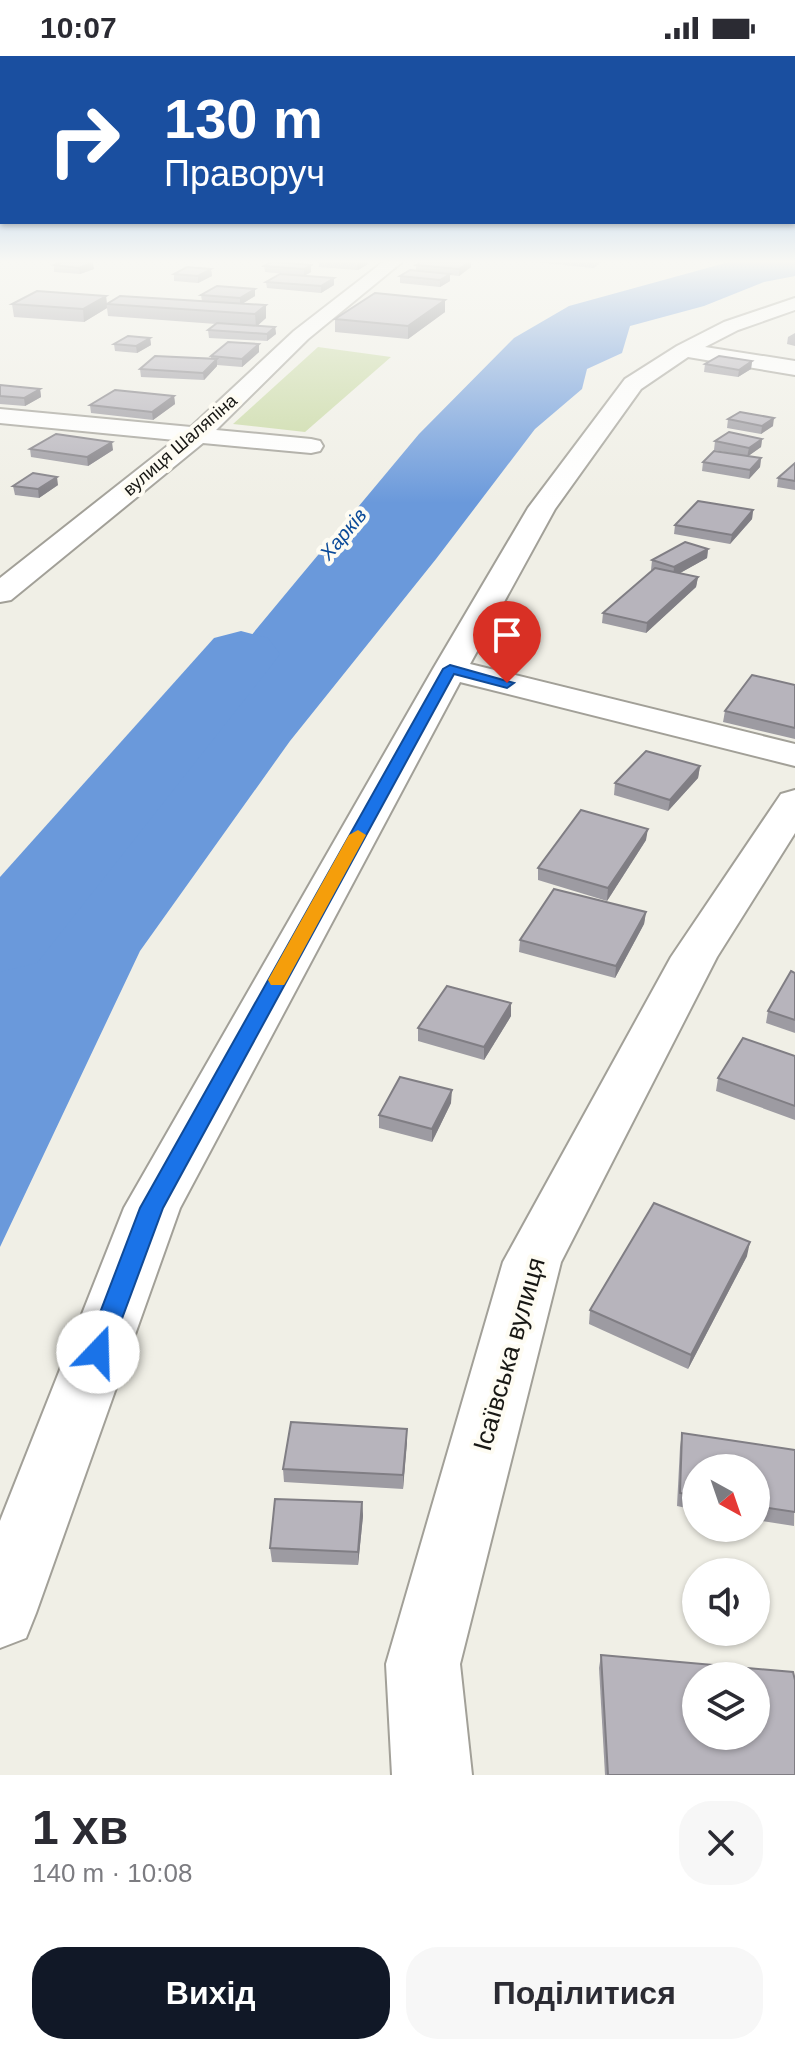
<!DOCTYPE html>
<html lang="uk">
<meta charset="utf-8">
<style>
:root{--surface:#fff;--page:#f7f7f7;--text:#2b2b33;--muted:#7c7c81;--accent:#111827}
body{margin:0;font-family:Helvetica,sans-serif;background:var(--page);color:var(--text);height:100vh;display:flex;flex-direction:column;font-size:30px;white-space:nowrap}
*{box-sizing:border-box;margin:0}
p{font-size:26px;color:var(--muted)}
.icon{flex:none;width:44px;height:44px;fill:none;stroke:currentColor;stroke-width:2;stroke-linecap:round;stroke-linejoin:round}
.map{position:relative;height:1719px;overflow:hidden}
.side{display:flex;flex-direction:column;background:var(--surface);flex:1}
.side>*{flex:none}
.banner{position:absolute;left:0px;top:0px;width:796px;height:168px;box-shadow:0 2px 6px #0004;background:#1a4fa0;color:#fff;overflow:hidden}
.needle{width:52px;rotate:140deg}
.fabs{position:absolute;left:682px;top:1398px;display:grid;gap:16px}
.fabs a{display:grid;place-items:center;width:88px;height:88px;border-radius:50%;background:var(--surface);box-shadow:0 2px 6px #0004;font-size:40px}
.pin{position:absolute;display:grid;place-items:center;width:68px;height:68px;color:#fff;margin:-82px -34px;border-radius:50% 50% 50% 0;rotate:-45deg;box-shadow:0 0 8px #0007}
.pin .icon{rotate:45deg}
.me{position:absolute;width:88px;margin:-44px;rotate:21deg;stroke-linejoin:round;filter:drop-shadow(0 0 6px #0008)}
.turn{display:flex;align-items:center;gap:28px;height:168px;padding:0 32px;font-size:36px}
.turn .icon{width:104px;height:104px;stroke-width:2.5}
.turn b{display:block;font-size:56px;line-height:68px}
.round{display:grid;place-items:center;flex:none;width:84px;height:84px;border-radius:32px;background:var(--page)}
.head{display:flex;align-items:center;justify-content:space-between;height:136px;padding:0 32px}
h1{font-size:48px;font-weight:600;line-height:60px}
.cta{display:flex;gap:16px;margin-top:auto;padding:16px 32px}
.cta a{flex:1;height:92px;border-radius:32px;background:var(--accent);color:#fff;font-size:32px;font-weight:600;line-height:92px;text-align:center}
.cta a+a{background:var(--page);color:var(--text)}
.status{display:flex;justify-content:space-between;align-items:center;height:56px;padding:0 40px;background:var(--surface);direction:ltr}
.status svg{height:22px;fill:currentColor}
.map>svg:first-child{display:block}
.green{fill:#c7d8a1}
.water{fill:#6a99db}
.lines{fill:none;stroke-linecap:round;stroke-linejoin:round}
.river{fill:#6a99db;fill-rule:evenodd}
.minor-casing{stroke:#a2a098;stroke-width:4}
.minor{fill:#fff;fill-rule:evenodd}
.wall{fill:#9d9ba2}
.shaded-wall{fill:#807e84}
.building{fill:#b7b4bc;stroke:#807e84;stroke-width:2;fill-rule:evenodd}
.route{fill:#1a73e8;stroke:#114b97;stroke-width:2}
.slow{fill:#f59e0b}
.labels{text-anchor:middle;stroke-width:8;stroke-linejoin:round;paint-order:stroke}
.far-street-label{font-size:18px;fill:#181815;stroke:#fefcf3}
.far-water-label{font-size:20px;font-style:italic;fill:#0c4b99;stroke:#fefcf3}
.near-street-label{font-size:26px;fill:#181815;stroke:#fefcf3}
</style>
<div class="status"><b>10:07</b><svg viewBox="0 0 49 12"><path d="M0 12V9h3v3zM5 12V6h3v6zM10 12V3h3v9zM15 12V0h3v12zM26 1h20v11H26zM47 4h2v5h-2z"/></svg></div>
<div class="map">
<svg width="795" height="1719" viewBox="0 0 795 1719">
<rect width="100%" height="100%" fill="#f0efe6"/>
<polygon class="green" points="318,291 391,301 305,376 233,368"/>
<polygon class="water" points="729,206 795,206 795,220 764,226 704,250 630,270 622,297 587,313 582,333 535,373 436,503 290,685 140,895 0,1191 0,902 206,634 298,523 419,378 514,282 569,250"/>
<g class="lines">
<polygon class="river" points="241,575 268,582 280,598 268,614 37,907 0,916 0,821 214,582"/>
<defs>
<g id="minor">
<polygon points="383,206 402,206 308,283 216,374 311,383 320,385 323,390 320,395 311,397 203,387 11,544 0,546 0,522 175,384 0,367 0,353 191,371 294,275"/>
<polygon points="795,242 795,254 738,274 705,291 795,305 795,319 688,301 641,333 555,453 470,608 795,688 795,710 460,626 180,1152 36,1557 26,1582 0,1592 0,1465 124,1152 433,613 528,452 625,323 677,290 724,266"/>
<polygon points="795,734 795,777 717,901 561,1206 460,1608 472,1719 392,1719 386,1608 503,1206 671,901 781,738"/>
</g>
</defs>
<use href="#minor" class="minor-casing"/>
<use href="#minor" class="minor"/>
</g>
<g class="wall">
<polygon points="319,206 368,206 368,208 358,214 319,211"/>
<polygon points="533,206 601,206 594,212"/>
<polygon points="54,209 94,213 80,218 54,216"/>
<polygon points="311,209 311,216 304,220 265,216 264,210"/>
<polygon points="416,209 471,211 459,220 450,219 450,225 440,231 400,227 400,220 416,215"/>
<polygon points="211,213 212,220 198,227 174,225 174,218"/>
<polygon points="266,226 334,229 321,237 267,232"/>
<polygon points="255,233 255,240 242,248 266,249 266,262 257,270 275,271 276,278 267,285 209,282 208,274 216,268 108,260 107,252 84,266 14,261 12,248 106,240 107,248 202,245 201,239"/>
<polygon points="445,244 445,256 408,283 335,276 335,263"/>
<polygon points="795,277 795,290 787,288 788,281"/>
<polygon points="150,282 151,289 137,297 115,295 114,288"/>
<polygon points="259,288 259,296 242,311 217,309 217,310 204,324 141,321 140,313 211,302 211,300"/>
<polygon points="752,305 751,313 738,321 704,316 705,308"/>
<polygon points="0,329 40,333 41,341 25,350 0,348"/>
<polygon points="174,340 175,348 153,364 91,357 90,349"/>
<polygon points="728,363 773,370 761,378 727,372"/>
<polygon points="762,383 761,391 748,400 761,402 760,411 749,423 702,415 703,406 735,398 714,394 715,385"/>
<polygon points="30,393 113,394 88,410 31,401"/>
<polygon points="795,407 795,434 777,431 778,422"/>
<polygon points="58,429 39,442 15,439 13,430"/>
<polygon points="753,454 752,463 730,488 674,478 675,469"/>
<polygon points="708,493 707,502 680,517 698,521 696,531 646,577 602,567 603,557 652,515 651,514 652,504"/>
<polygon points="795,629 795,683 723,666 725,655"/>
<polygon points="700,710 698,722 668,755 614,739 615,727"/>
<polygon points="646,784 607,845 538,824 538,812"/>
<polygon points="646,856 644,868 615,922 519,896 520,884"/>
<polygon points="795,917 795,977 766,967 768,955"/>
<polygon points="511,947 511,960 484,1004 418,985 418,972"/>
<polygon points="795,1000 795,1064 716,1035 718,1022"/>
<polygon points="451,1047 432,1086 379,1072 379,1059"/>
<polygon points="747,1200 688,1313 589,1268 590,1254"/>
<polygon points="407,1373 403,1433 284,1426 283,1413"/>
<polygon points="682,1377 795,1394 794,1470 756,1464 756,1412 696,1412 696,1454 677,1450 680,1391"/>
<polygon points="362,1446 363,1460 358,1509 272,1506 270,1492"/>
<polygon points="601,1599 795,1719 605,1719 599,1612"/>
</g>
<g class="shaded-wall">
<polygon points="93,206 94,213 80,218 79,212"/>
<polygon points="360,206 368,206 368,208 358,214 357,208"/>
<polygon points="469,206 471,206 471,211 459,220 459,213"/>
<polygon points="311,209 311,216 304,220 304,213"/>
<polygon points="211,213 212,220 198,227 198,220"/>
<polygon points="450,218 450,225 440,231 440,224"/>
<polygon points="334,222 334,229 321,237 321,230"/>
<polygon points="255,233 255,240 240,249 240,242"/>
<polygon points="106,240 107,252 84,266 83,253"/>
<polygon points="445,244 445,256 408,283 408,270"/>
<polygon points="266,249 266,262 256,271 255,258"/>
<polygon points="275,271 276,278 267,285 267,278"/>
<polygon points="150,282 151,289 137,297 136,290"/>
<polygon points="259,288 259,296 242,311 242,303"/>
<polygon points="217,303 217,310 204,324 203,317"/>
<polygon points="752,305 751,313 738,321 739,314"/>
<polygon points="40,333 41,341 25,350 24,342"/>
<polygon points="174,340 175,348 153,364 152,356"/>
<polygon points="774,362 773,370 761,378 762,370"/>
<polygon points="762,383 761,391 747,401 749,392"/>
<polygon points="112,386 113,394 88,410 87,401"/>
<polygon points="761,402 760,411 749,423 750,414"/>
<polygon points="57,421 58,429 39,442 38,433"/>
<polygon points="753,454 752,463 730,488 732,479"/>
<polygon points="708,493 707,502 673,521 674,511"/>
<polygon points="698,521 696,531 646,577 647,567"/>
<polygon points="700,710 698,722 668,755 670,744"/>
<polygon points="648,773 646,784 607,845 608,832"/>
<polygon points="646,856 644,868 615,922 616,910"/>
<polygon points="511,947 511,960 484,1004 484,991"/>
<polygon points="452,1034 451,1047 432,1086 432,1073"/>
<polygon points="750,1186 747,1200 688,1313 691,1299"/>
<polygon points="407,1373 407,1387 403,1433 403,1419"/>
<polygon points="362,1446 363,1460 358,1509 358,1496"/>
</g>
<g class="building">
<polygon points="61,206 93,206 79,212 54,209"/>
<polygon points="271,206 278,206 311,209 304,213 264,210"/>
<polygon points="421,206 469,206 459,213 416,209"/>
<polygon points="187,211 211,213 198,220 174,218"/>
<polygon points="410,214 450,218 440,224 400,220"/>
<polygon points="280,218 334,222 321,230 266,226"/>
<polygon points="217,230 255,233 240,242 201,239"/>
<polygon points="37,235 106,240 83,253 12,248"/>
<polygon points="375,237 445,244 408,270 335,263"/>
<polygon points="120,240 266,249 255,258 107,248"/>
<polygon points="217,267 275,271 267,278 208,274"/>
<polygon points="128,280 150,282 136,290 114,288"/>
<polygon points="228,286 259,288 242,303 211,300"/>
<polygon points="155,300 217,303 203,317 140,313"/>
<polygon points="719,300 752,305 739,314 705,308"/>
<polygon points="0,329 40,333 24,342 0,340"/>
<polygon points="115,334 174,340 152,356 90,349"/>
<polygon points="740,356 774,362 762,370 728,363"/>
<polygon points="729,376 762,383 749,392 715,385"/>
<polygon points="56,378 112,386 87,401 30,393"/>
<polygon points="714,395 761,402 750,414 703,406"/>
<polygon points="795,407 795,425 778,422"/>
<polygon points="33,417 57,421 38,433 13,430"/>
<polygon points="698,445 753,454 732,479 675,469"/>
<polygon points="685,486 708,493 674,511 652,504"/>
<polygon points="655,512 698,521 647,567 603,557"/>
<polygon points="752,619 795,629 795,672 725,655"/>
<polygon points="646,695 700,710 670,744 615,727"/>
<polygon points="581,754 648,773 608,832 538,812"/>
<polygon points="554,833 646,856 616,910 520,884"/>
<polygon points="791,915 795,917 795,964 768,955"/>
<polygon points="447,930 511,947 484,991 418,972"/>
<polygon points="743,982 795,1000 795,1050 718,1022"/>
<polygon points="400,1021 452,1034 432,1073 379,1059"/>
<polygon points="654,1147 750,1186 691,1299 590,1254"/>
<polygon points="291,1366 407,1373 403,1419 283,1413"/>
<polygon points="682,1377 795,1394 795,1456 756,1450 756,1412 696,1412 696,1440 680,1437"/>
<polygon points="275,1443 362,1446 358,1496 270,1492"/>
<path d="M601,1599L793,1616L795,1624V1719H608ZM696,1620H756V1680H696Z"/>
</g>
<linearGradient id="sky" x2="0" y2="1"><stop stop-color="#75a9e3"/><stop offset="0.46" stop-color="#f8f8f4"/><stop offset="1" stop-color="#f8f8f4" stop-opacity="0"/></linearGradient>
<rect width="795" height="447" fill="url(#sky)"/>
<polygon class="route" points="450,609 514,627 507,632 454,618 163,1152 107,1303 98,1306 89,1303 85,1296 140,1152 443,613"/>
<polygon class="slow" points="358,774 366,779 287,924 284,929 271,929 268,924 349,779"/>
<g class="labels">
<g class="far-street-label">
<text transform="translate(180 389) rotate(-41)" y="6">вулиця Шаляпіна</text>
</g>
<g class="far-water-label">
<text transform="translate(343 478) rotate(-50)" y="7">Харків</text>
</g>
<g class="near-street-label">
<text transform="translate(509 1298) rotate(-74)" y="9">Ісаївська вулиця</text>
</g>
</g>
</svg>
<div class="fabs">
<a><svg class="needle" viewBox="-14 -14 28 28"><path d="M0-13l5 13h-10z" fill="#e53935"/><path d="M0 13l5-13h-10z" fill="#7c7c81"/></svg></a>
<a><svg class="icon" aria-label="sound" viewBox="0 0 24 24"><path d="M4 9h4l5-4v14l-5-4H4zM17 9q2 3 0 6"/></svg></a>
<a><svg class="icon" aria-label="layers" viewBox="0 0 24 24"><path d="M12 4l9 5-9 5-9-5zM3 14l9 5 9-5"/></svg></a>
</div>
<div class="pin" style="left:507px;top:627px;background:#d93025"><svg class="icon" aria-label="arrive" viewBox="0 0 24 24"><path d="M6 21V4h12l-3 4 3 4H6"/></svg></div>
<svg class="me" style="left:98px;top:1296px" viewBox="-20 -20 40 40"><circle r="19" fill="#fff"/><path d="M0-13L10 11 0 6-10 11z" fill="#1a73e8"/></svg>
<div class="banner">
<div class="turn"><svg class="icon" aria-label="right" viewBox="0 0 24 24"><path d="M7 20v-9h11M14 6l5 5-5 5"/></svg><div><b>130 m</b>Праворуч</div></div>
</div>
</div>
<section class="side">
<div class="head"><div><h1>1 хв</h1><p>140 m · 10:08</p></div><a class="round"><svg class="icon" aria-label="close" viewBox="0 0 24 24"><path d="M6 6l12 12M18 6L6 18"/></svg></a></div>
<div class="cta"><a>Вихід</a><a>Поділитися</a></div>
</section>
